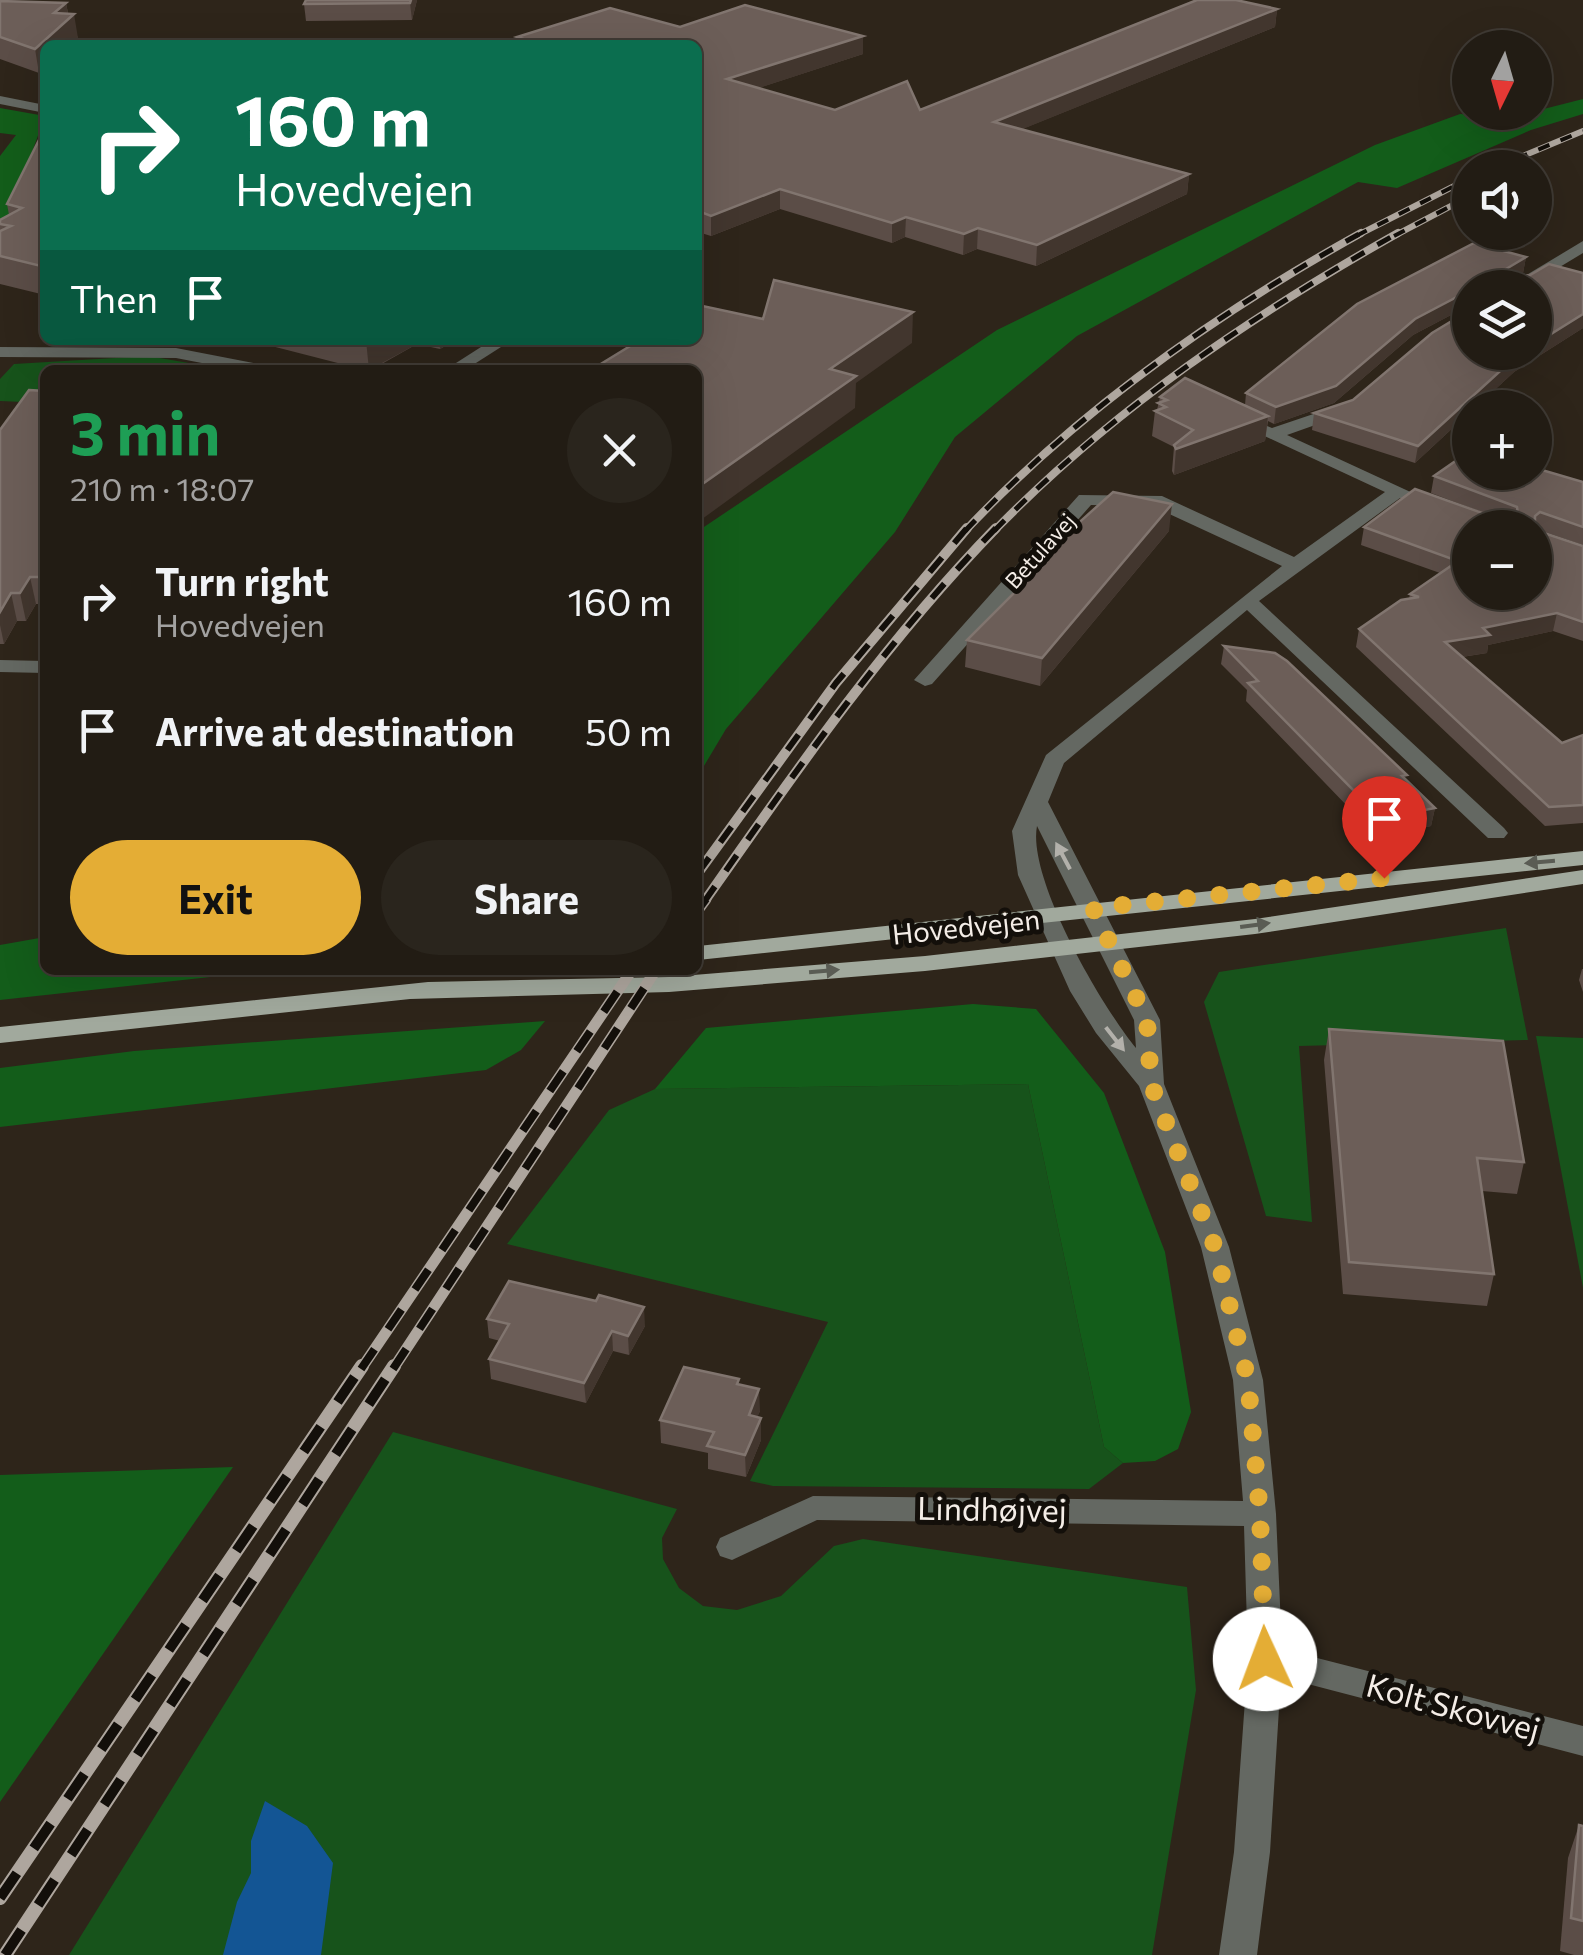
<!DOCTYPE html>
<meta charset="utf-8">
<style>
:root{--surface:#221c14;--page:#2a251d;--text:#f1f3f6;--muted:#a2a1a0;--line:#3f3a34;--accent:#e4ad35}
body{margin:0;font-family:Commissioner,sans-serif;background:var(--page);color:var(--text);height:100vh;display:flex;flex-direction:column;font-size:38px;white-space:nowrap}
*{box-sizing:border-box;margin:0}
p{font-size:32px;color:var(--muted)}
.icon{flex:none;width:55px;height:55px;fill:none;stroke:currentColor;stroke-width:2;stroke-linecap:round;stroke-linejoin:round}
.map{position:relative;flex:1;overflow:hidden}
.sheet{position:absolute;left:40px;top:365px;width:662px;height:610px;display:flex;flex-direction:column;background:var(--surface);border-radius:15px;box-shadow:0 10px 40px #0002,0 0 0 2px var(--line)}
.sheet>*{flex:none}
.top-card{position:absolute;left:40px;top:40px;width:662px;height:305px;border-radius:15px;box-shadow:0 10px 40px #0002,0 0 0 2px var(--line);background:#0b6e4f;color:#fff;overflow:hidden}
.needle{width:65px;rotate:185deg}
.controls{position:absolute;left:1452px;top:30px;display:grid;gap:20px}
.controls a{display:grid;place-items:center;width:100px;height:100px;border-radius:50%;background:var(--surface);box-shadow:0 10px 40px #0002,0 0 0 2px var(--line);font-size:50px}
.pin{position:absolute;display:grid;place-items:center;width:85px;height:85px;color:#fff;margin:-102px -42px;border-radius:50% 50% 50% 0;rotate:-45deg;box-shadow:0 0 10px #0007}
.pin .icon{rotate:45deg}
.me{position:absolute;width:110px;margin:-55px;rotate:358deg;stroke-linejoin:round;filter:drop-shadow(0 0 8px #0008)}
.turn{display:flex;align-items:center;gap:35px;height:210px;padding:0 30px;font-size:45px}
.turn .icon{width:130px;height:130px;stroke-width:2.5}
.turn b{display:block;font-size:70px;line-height:85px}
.then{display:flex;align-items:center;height:95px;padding:0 30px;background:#0003;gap:20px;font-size:38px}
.round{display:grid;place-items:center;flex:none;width:105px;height:105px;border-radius:52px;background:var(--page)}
.headline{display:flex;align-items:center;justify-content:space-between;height:170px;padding:0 30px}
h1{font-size:60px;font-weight:700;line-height:75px;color:#1e9e55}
.cta{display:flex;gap:20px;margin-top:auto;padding:20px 30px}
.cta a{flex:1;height:115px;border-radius:60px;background:var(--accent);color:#111;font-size:40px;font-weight:700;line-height:115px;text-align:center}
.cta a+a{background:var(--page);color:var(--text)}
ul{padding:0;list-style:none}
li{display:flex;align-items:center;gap:30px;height:130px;padding:0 30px}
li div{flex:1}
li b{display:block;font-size:38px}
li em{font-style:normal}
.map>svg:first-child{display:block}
.green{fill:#17531b}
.forest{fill:#135d1a}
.water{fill:#135594}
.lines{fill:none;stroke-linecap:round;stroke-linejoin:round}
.minor{fill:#646862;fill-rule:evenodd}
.major{fill:#a1a99d;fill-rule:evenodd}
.rail-far4-casing{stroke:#aea69e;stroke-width:6}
.rail-far3-casing{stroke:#aea69e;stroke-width:8}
.rail-far2-casing{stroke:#aea69e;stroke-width:10}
.rail-far1-casing{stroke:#aea69e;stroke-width:11}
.rail-casing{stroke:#aea69e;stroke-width:14}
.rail-far4{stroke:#130f0a;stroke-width:4;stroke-dasharray:12;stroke-linecap:butt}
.rail-far3{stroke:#130f0a;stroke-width:5;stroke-dasharray:15;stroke-linecap:butt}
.rail-far2{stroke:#130f0a;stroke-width:6;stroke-dasharray:19;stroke-linecap:butt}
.rail-far1{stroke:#130f0a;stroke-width:8;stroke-dasharray:24;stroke-linecap:butt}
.rail{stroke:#130f0a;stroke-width:10;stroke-dasharray:30;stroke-linecap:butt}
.wall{fill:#5b4d47}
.shaded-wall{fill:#42362e}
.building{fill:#6c5e58;stroke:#81756f;stroke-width:2.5;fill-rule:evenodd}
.oneway{fill:#b3b1ab}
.oneway2{fill:#5a5c54}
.route{stroke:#e4ad35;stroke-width:18;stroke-dasharray:0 32.4}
.labels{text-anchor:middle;stroke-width:10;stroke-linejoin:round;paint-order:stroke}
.far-street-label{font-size:22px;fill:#f4ede7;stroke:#130f0a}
.street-label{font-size:28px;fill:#f4ede7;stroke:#130f0a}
.near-street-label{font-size:32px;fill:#f4ede7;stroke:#130f0a}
</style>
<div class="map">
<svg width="1583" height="1955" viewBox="0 0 1583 1955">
<rect width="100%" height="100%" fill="#2e251a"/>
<g class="green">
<polygon points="148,356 230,370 45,370 45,403 0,401 0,379 14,364"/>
<polygon points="1506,928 1528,1040 1299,1046 1312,1222 1266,1216 1204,1002 1219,972"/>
<polygon points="1536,1036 1583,1038 1583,1288"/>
<polygon points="1028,1084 1104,1447 1123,1463 1089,1489 773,1486 750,1481 828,1322 507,1244 609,1110 655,1089"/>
<polygon points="393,1432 677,1509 662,1538 663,1559 679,1588 703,1606 737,1610 781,1596 834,1546 863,1539 1187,1587 1196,1690 1152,1955 69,1955"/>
</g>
<g class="forest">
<polygon points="1583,99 1583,114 1531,130 1397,188 1358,182 1077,336 955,437 895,532 726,729 698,776 698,531 997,330 1375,145 1460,114 1512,117"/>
<polygon points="0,108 45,116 0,241 0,156 16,135 0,133"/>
<polygon points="45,937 45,970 275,970 0,1000 0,945"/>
<polygon points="973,1004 1036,1009 1104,1093 1165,1252 1191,1412 1178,1449 1155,1461 1123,1463 1104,1447 1028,1084 655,1089 706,1028"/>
<polygon points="545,1021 521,1050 486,1070 0,1127 0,1068 134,1051"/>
<polygon points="233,1467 0,1802 0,1475"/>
</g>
<polygon class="water" points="265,1801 307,1826 333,1863 321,1955 223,1955 237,1902 251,1873 251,1841"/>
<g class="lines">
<g class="minor">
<polygon points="0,96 45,105 45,113 0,104"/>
<polygon points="1583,241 1583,253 1525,288 1505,288"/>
<polygon points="492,340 512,340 465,370 445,370"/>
<polygon points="0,347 176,348 264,365 272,370 238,370 176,358 0,357"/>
<path d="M1343,404L1349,405V413L1287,435L1417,495L1408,501L1400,498L1259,601L1504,828L1508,833L1504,838H1488L1247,610L1064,763L1048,802L1160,1020L1164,1084L1229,1247L1263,1380L1276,1514L1282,1649L1583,1726V1756L1281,1677L1270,1852L1257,1955H1219L1234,1852L1248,1659L1244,1526L817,1520L732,1560L720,1556L716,1547L720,1538L813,1496L1243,1501L1233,1380L1201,1247L1139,1086L1096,1033L1070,991L1018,875L1012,831L1046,755L1282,566L1152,506L1091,505L932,684L925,686L914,680L1079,495L1162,496L1294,557L1385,492L1226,418L1235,413L1272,428ZM1037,826L1134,1020L1136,1048C1102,1007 1027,879 1037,826Z"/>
<polygon points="0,660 45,661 45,673 0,672"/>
</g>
<g class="major">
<polygon points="1583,851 1583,865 698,960 698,946"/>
<polygon points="1583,870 1583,884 1255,934 925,971 669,992 410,999 0,1043 0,1027 428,982 669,977 925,956 1255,919"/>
</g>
<defs>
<g id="rail-far4">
<polyline points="1494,168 1583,131"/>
<polyline points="1356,236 1470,178"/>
<polyline points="1394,236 1470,196"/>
</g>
<g id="rail-far3">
<path d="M965,531C1078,411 1217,313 1361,233"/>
<path d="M994,531C1113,409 1251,316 1398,233"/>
</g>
<g id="rail-far2">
<polyline points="698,873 836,683 967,528"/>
<path d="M704,902C795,772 885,642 996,528"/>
</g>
<g id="rail-far1">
<polyline points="698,910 706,899"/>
<polyline points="361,1369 632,970"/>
<polyline points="393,1369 656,970"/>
</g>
<g id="rail">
<polyline points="0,1898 362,1366"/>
<polyline points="5,1955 394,1366"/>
</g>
</defs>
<use href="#rail-far4" class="rail-far4-casing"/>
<use href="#rail-far3" class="rail-far3-casing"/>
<use href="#rail-far2" class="rail-far2-casing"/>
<use href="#rail-far1" class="rail-far1-casing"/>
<use href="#rail" class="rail-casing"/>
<use href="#rail-far4" class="rail-far4"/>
<use href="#rail-far3" class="rail-far3"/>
<use href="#rail-far2" class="rail-far2"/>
<use href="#rail-far1" class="rail-far1"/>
<use href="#rail" class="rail"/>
</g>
<g class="wall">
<polygon points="0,0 66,3 68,13 78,38 45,45 45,68 39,73 0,59"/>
<polygon points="306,0 417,0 412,20 306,21 304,4"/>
<polygon points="1277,9 1275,27 1022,129 1189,174 1187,194 1036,266 977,249 963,255 905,237 892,243 780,209 711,236 698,232 698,45 517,45 517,37 680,27 863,54 758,88 835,110 920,110"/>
<polygon points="45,139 45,295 0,284 0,220 9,215 7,204"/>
<polygon points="1474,243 1526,257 1523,273 1518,276 1530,275 1549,264 1583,273 1583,328 1514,372 1475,408 1470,408 1470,412 1415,463 1312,430 1314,413 1353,400 1432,333 1470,310 1470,352 1535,352 1535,288 1470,288 1470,305 1413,335 1334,403 1274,424 1268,421 1265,441 1174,475 1172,471 1174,447 1152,436 1155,411 1157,410 1160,397 1185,378 1245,405 1246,393 1357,304"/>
<polygon points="45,300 45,329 40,303"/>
<polygon points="248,340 456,340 440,349 417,344 371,370 365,370"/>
<polygon points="45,391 45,604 36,604 26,621 17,621 4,644 0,644 0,430"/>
<polygon points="1434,476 1583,482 1583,545 1536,529 1583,546 1583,641 1553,631 1488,645 1487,653 1462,657 1562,743 1583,735 1583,823 1545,826 1356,647 1359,629 1409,599 1410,594 1440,573 1361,545 1364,527 1487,514 1431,493"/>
<polygon points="1169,531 1040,686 965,667 967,640 1031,576 1032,565"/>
<polygon points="1224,646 1406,780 1435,808 1431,826 1391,835 1363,807 1351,810 1246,701 1247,690 1221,664"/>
<polygon points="1582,969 1583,969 1583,992 1579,980"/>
<polygon points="1329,1029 1524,1162 1517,1194 1482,1191 1494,1274 1487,1306 1343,1294 1324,1060"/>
<polygon points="487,1319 645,1326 629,1355 613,1351 586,1403 491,1379 489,1359 500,1341 489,1338"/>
<polygon points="740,1385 760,1411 757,1417 761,1418 761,1440 746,1477 708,1469 708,1453 661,1443 660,1420"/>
<polygon points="1579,1825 1583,1826 1583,1955 1574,1955 1560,1951 1568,1858"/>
</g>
<g class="shaded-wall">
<polygon points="411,0 417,0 412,20 410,3"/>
<polygon points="66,3 69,19 74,14 78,38 70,45 45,45 45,68 39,73 35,49 54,13"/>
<polygon points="1277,9 1275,27 993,141 994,122"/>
<polygon points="863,36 863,54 728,98 727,79"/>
<polygon points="1189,174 1187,194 1036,266 1037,245"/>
<polygon points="780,189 780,209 711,236 711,216"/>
<polygon points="906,217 905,237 892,243 892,223"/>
<polygon points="978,228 977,249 963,255 964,234"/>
<polygon points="1526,257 1523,273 1503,285 1506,269"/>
<polygon points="1470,290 1470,305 1413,335 1334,403 1274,424 1276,407 1415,319"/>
<polygon points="913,312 912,343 856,383 855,408 698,522 698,487 830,369"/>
<polygon points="1583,314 1583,328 1514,372 1475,408 1470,408 1470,412 1415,463 1418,446 1517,355 1521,352 1535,352 1535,344"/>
<polygon points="366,340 417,340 417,344 369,370"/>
<polygon points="439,340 456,340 440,349"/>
<polygon points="1268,416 1265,441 1174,475 1176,449"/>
<polygon points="1172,504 1169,531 1040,686 1042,658"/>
<polygon points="30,577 36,604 26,621 20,593"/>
<polygon points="11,593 17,621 4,644 0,625 0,612"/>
<polygon points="1557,613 1553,631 1488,645 1487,653 1442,660 1445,642 1483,628"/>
<polygon points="1366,789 1363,807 1351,810 1354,791"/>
<polygon points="1435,808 1431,826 1391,835 1394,816"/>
<polygon points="644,1307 645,1326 629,1355 628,1336"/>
<polygon points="612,1331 613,1351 586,1403 584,1383"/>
<polygon points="759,1389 760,1411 749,1437 749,1415"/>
<polygon points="761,1418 761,1440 746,1477 745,1455"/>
</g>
<g class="building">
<polygon points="306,0 411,0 410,3 304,4"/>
<polygon points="1197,0 1236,0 1277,9 994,122 1189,174 1037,245 978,228 964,234 906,217 892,223 780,189 711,216 698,211 698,45 543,45 517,37 610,8 680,27 745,5 863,36 727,79 835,110 907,81 920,110"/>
<polygon points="0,1 66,3 54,13 74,14 35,49 0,37"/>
<polygon points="40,138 45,139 45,267 0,256 0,231 11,226 0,224 0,220 22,208 7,204"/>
<polygon points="1474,243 1526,257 1506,269 1508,276 1530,275 1549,264 1583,273 1583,314 1535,344 1535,288 1470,288 1470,290 1415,319 1336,386 1276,407 1246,393 1357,304"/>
<polygon points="774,280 913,312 830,369 856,376 698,487 698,370 591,370 640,340 698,340 698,305 763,319"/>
<polygon points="1470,310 1470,352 1521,352 1418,446 1314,413 1353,400 1432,333"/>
<polygon points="1185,378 1268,416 1176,449 1174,445 1193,430 1155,411 1166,407 1158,403 1167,400 1160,397"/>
<polygon points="29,390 45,391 45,577 30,577 20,593 11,593 0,612 0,430"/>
<path d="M1470,451V472H1535V468L1583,482V527L1540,512L1535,516V530L1583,546V622L1557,613L1483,628L1490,635L1445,642L1562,743L1583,735V805L1549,807L1359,629L1401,600L1419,597L1410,594L1458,561L1364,527L1415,489L1485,514H1518L1517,507L1434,476ZM1470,528H1535V592H1470Z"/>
<polygon points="1113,492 1172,504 1042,658 967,640 1040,567 1032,565"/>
<polygon points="1224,646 1275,653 1287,661 1407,775 1402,776 1435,808 1394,816 1366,789 1354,791 1248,683 1258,681"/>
<polygon points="1329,1029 1503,1041 1524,1162 1477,1158 1494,1274 1349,1262"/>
<polygon points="509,1281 596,1301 599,1295 644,1307 628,1336 612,1331 584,1383 489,1359 509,1324 487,1319"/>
<polygon points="684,1367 739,1379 737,1384 759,1389 749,1415 761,1418 745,1455 707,1446 714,1432 660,1420"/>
<polygon points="1579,1825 1583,1826 1583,1921 1571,1918"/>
</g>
<defs><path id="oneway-solid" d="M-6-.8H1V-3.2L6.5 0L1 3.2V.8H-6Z" transform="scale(2.5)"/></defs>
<g class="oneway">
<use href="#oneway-solid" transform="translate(1063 856) rotate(-118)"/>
<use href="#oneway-solid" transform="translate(1115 1039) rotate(52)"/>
</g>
<g class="oneway2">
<use href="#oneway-solid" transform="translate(1540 862) rotate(175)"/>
<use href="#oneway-solid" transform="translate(1255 925) rotate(-8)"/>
<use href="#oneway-solid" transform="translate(824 971) rotate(-5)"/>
</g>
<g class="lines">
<polyline class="route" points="1265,1659 1260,1514 1248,1380 1215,1247 1151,1084 1147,1020 1093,908 1384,878"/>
</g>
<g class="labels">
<g class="far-street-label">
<text transform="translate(1040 551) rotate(-48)" y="8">Betulavej</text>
</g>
<g class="street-label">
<text transform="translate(966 927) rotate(-6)" y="10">Hovedvejen</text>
</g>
<g class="near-street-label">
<text transform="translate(992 1510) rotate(1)" y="11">Lindhøjvej</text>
<text transform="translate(1453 1708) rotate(15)" y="11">Kolt Skovvej</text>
</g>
</g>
</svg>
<div class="controls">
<a><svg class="needle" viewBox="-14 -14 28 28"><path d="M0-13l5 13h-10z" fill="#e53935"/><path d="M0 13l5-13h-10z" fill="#a2a1a0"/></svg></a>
<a><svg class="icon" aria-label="sound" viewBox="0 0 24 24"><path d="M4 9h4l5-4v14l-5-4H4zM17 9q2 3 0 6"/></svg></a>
<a><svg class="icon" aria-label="layers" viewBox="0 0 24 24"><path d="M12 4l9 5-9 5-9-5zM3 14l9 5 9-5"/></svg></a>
<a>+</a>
<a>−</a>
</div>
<div class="pin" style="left:1384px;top:878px;background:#d93025"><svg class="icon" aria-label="arrive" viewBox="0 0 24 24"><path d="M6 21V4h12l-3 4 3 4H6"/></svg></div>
<svg class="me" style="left:1265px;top:1659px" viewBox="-20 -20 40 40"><circle r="19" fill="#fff"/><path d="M0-13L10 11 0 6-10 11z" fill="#e4ad35"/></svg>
<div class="top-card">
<div class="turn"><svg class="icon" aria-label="right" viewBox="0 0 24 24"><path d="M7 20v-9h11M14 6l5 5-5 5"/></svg><div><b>160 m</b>Hovedvejen</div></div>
<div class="then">Then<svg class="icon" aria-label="arrive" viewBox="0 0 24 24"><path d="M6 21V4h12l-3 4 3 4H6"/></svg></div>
</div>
<section class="sheet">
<div class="headline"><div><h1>3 min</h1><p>210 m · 18:07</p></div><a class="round"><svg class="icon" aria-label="close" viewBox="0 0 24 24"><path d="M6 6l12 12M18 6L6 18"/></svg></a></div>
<ul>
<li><svg class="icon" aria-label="right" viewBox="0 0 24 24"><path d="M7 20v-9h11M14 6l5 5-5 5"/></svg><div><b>Turn right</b><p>Hovedvejen</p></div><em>160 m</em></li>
<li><svg class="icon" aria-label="arrive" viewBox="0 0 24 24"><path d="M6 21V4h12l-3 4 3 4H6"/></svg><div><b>Arrive at destination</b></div><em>50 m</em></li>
</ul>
<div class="cta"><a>Exit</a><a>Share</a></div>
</section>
</div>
